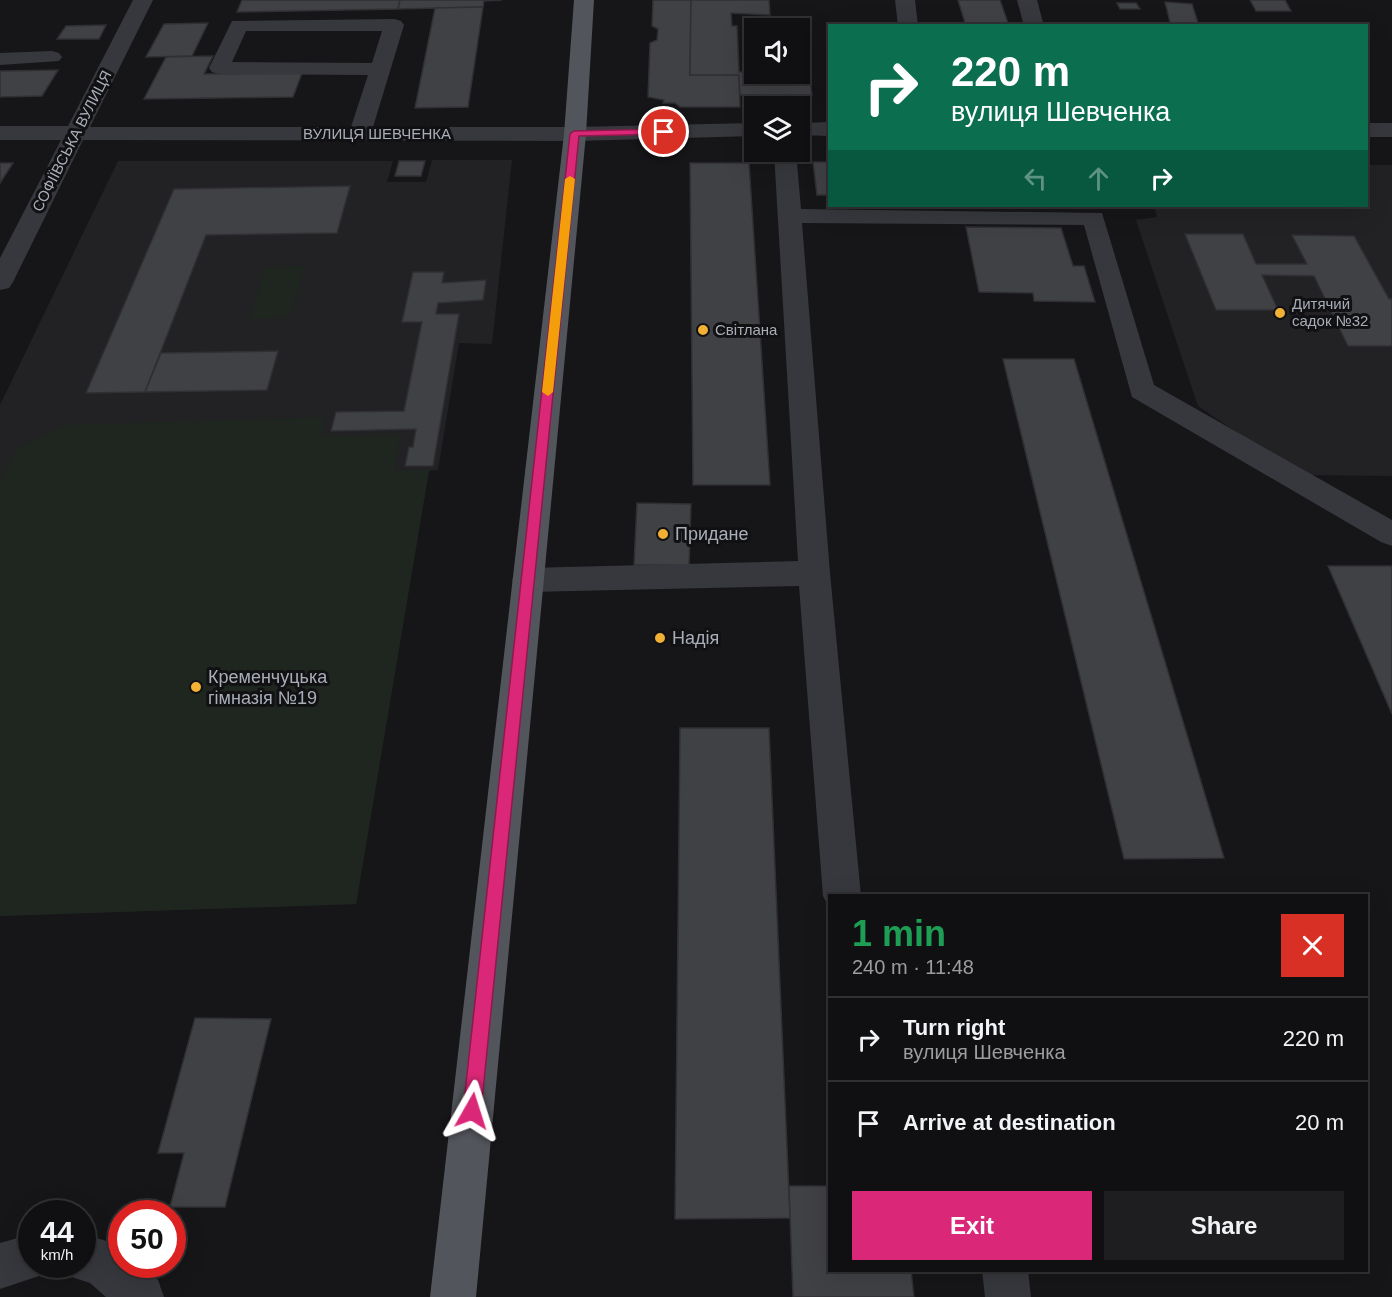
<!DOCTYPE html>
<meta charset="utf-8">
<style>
:root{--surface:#101012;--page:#1e1e20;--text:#f1f3f6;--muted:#9c9d9f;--line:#303032;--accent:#db2777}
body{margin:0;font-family:Helvetica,sans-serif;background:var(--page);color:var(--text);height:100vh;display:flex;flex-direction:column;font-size:22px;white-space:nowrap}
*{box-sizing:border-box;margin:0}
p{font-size:20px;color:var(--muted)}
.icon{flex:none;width:33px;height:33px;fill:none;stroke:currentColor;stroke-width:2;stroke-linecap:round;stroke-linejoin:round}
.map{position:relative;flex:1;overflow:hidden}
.panel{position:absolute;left:828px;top:894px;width:540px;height:378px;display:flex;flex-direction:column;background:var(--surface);border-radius:0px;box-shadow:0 6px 24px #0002,0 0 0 2px var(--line)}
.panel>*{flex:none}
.top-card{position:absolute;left:828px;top:24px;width:540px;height:183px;border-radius:0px;box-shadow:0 6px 24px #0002,0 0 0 2px var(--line);background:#0b6e4f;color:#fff;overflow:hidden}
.buttons{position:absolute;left:744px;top:18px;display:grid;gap:12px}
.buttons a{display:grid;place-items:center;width:66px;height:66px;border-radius:0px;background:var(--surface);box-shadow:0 6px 24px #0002,0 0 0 2px var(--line);font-size:30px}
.speed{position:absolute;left:18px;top:1200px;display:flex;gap:12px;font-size:30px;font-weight:700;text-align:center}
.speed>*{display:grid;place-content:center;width:78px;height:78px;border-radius:50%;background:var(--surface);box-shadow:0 6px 24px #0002,0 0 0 2px var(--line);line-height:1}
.speed small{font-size:15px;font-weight:400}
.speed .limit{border:9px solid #d22;background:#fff;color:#111}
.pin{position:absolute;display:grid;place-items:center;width:51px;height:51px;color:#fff;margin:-26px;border:3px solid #fff;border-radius:50%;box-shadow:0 2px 6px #0007}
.me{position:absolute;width:66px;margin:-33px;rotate:6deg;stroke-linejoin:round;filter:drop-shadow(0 0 4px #0008)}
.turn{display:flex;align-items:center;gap:21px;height:126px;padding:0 24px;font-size:27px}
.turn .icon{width:78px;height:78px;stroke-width:2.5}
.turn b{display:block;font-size:42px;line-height:51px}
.lanes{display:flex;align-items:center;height:57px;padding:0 24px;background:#0003;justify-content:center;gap:30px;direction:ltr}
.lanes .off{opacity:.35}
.round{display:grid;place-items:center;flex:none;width:63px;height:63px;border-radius:0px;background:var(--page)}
.summary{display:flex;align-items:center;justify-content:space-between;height:102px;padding:0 24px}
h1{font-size:36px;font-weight:700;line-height:45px;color:#1e9e55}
.action{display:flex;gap:12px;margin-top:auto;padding:12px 24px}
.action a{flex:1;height:69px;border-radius:0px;background:var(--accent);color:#fff;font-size:24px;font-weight:700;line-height:69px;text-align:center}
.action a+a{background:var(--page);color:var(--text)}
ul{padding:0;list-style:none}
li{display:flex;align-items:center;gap:18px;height:84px;padding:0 24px;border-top:2px solid var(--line)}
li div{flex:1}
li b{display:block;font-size:22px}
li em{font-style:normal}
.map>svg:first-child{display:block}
.built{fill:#222225}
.green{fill:#1e261f}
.building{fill:#404145;stroke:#303034;stroke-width:1.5}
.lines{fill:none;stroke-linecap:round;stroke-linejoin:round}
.minor{fill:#37383d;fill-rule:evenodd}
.major{fill:#53555c;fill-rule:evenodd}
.route{fill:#db2777;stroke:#8e194d;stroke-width:1.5}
.slow{fill:#f59e0b}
.poi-dot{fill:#f2b134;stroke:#111113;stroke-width:2}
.labels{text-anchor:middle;stroke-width:6;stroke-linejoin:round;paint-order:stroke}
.far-street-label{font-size:15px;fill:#a8adb8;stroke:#111113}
.far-poi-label{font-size:15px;fill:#a8adb8;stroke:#111113;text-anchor:start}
.poi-label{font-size:18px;fill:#a8adb8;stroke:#111113;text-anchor:start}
</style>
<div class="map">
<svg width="1392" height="1297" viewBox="0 0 1392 1297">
<rect width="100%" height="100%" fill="#161618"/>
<g class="built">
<polygon points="432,160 512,160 492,344 459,343 438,470 429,471 356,904 0,916 0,405 118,161 393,161 387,182 426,182"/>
<polygon points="1367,165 1392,165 1392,476 1299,475 1198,406 1136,220 1157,217 1154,206 1366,206"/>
</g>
<g class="green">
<polygon points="305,266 290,317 250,319 265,267"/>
<polygon points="325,417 322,436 400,435 394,471 429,470 356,904 0,916 0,482 13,455 24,444 66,425"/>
</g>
<g class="building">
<polygon points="242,0 400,0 398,9 237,12"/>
<polygon points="400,0 502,0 484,1 483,7 398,9"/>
<polygon points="653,0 691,0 690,75 739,75 740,107 680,107 675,103 663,103 664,100 648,97 650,43 657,40 658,29 652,26"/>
<polygon points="691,0 769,0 770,15 731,13 732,26 737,26 739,72 809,72 812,95 740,95 739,75 690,75"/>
<polygon points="958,0 1000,0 1009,26 966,26"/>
<polygon points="1250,0 1285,0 1291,11 1256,11"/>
<polygon points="1165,2 1192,4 1199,26 1171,26"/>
<polygon points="1117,3 1136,3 1140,9 1120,9"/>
<polygon points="483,7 468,107 415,108 435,8"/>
<polygon points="208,23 192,56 146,57 164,24"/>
<polygon points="106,25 99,39 57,39 66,26"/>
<polygon points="213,56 204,74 302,73 293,97 144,99 166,57"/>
<polygon points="58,70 42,96 0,97 0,71"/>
<polygon points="399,161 425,161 421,176 395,176"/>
<polygon points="813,162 830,162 830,195 817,195"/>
<polygon points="0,163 13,163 0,183"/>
<polygon points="690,163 749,163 770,485 693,485"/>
<polygon points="350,186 337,233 206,235 145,392 86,393 174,189"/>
<polygon points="966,227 1061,228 1073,266 1084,266 1095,302 1034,301 1033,293 979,292"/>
<polygon points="1185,234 1243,234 1256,264 1307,264 1292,235 1354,236 1389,299 1392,299 1392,346 1348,346 1314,276 1262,275 1278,310 1216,310"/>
<polygon points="413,272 444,272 442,283 486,280 483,300 438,303 436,314 459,314 433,466 405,466 409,447 413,447 416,429 331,431 336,412 404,411 422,322 402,322"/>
<polygon points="278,351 267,390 145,392 161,353"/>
<polygon points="1003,359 1074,359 1224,858 1124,859"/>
<polygon points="637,503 691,504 689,565 634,565"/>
<polygon points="1328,566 1392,566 1392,714"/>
<polygon points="680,728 769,728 790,1218 675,1219"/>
<polygon points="195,1018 271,1019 225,1207 170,1207 184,1153 158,1153"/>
<polygon points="789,1186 830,1186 830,1270 911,1270 914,1297 793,1297"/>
</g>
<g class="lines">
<g class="minor">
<path d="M133,0H153L90,127H351L368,75L219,74L212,72L209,68L232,21L394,19L401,21L404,25L373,127H575L754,123V136L575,141L83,140L13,282L9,288L0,290V258L61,140H0V126H68ZM246,31H382L372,63L232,62Z"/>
<polygon points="895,0 915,0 918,26 898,26"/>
<polygon points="1017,0 1037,0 1044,26 1024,26"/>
<polygon points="52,51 59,53 62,57 59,61 0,65 0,53"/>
<polygon points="830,122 830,136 800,135 800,123"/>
<rect x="1366" y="123" width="26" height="14"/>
<polygon points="774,152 796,152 801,209 1102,213 1154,385 1392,520 1392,546 1381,542 1132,397 1084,225 802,223 830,573 861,896 830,896 830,909 823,896 799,586 528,592 517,589 512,580 517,571 528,568 798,561"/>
<polygon points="32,1234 32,1264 52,1264 48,1273 0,1289 0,1243"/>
<path d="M82,1236C96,1238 111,1240 122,1249V1264H139L158,1280L164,1297H106L90,1283L66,1275L61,1264H82Z"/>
<polygon points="982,1270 1028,1270 1031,1297 985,1297"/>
</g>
<polygon class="major" points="574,0 594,0 586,134 476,1297 430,1297 564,134"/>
</g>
<polygon class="route" points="664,129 668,130 668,134 579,136 481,1111 478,1118 472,1120 466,1118 463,1111 570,134 574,131"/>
<polygon class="slow" points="570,176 575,179 553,392 548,396 542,392 565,179"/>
<g class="poi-dot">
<circle cx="1280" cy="313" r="6"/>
<circle cx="703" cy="330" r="6"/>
<circle cx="663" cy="534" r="6"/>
<circle cx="660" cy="638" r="6"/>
<circle cx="196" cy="687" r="6"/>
</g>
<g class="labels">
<g class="far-street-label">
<text x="377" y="139">ВУЛИЦЯ ШЕВЧЕНКА</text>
<text transform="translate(72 141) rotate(-63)" y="5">СОФІЇВСЬКА ВУЛИЦЯ</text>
</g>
<g class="far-poi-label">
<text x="1292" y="309">Дитячий<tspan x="1292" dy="17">садок №32</tspan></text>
<text x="715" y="335">Світлана</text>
</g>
<g class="poi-label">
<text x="675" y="540">Придане</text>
<text x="672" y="644">Надія</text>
<text x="208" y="683">Кременчуцька<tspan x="208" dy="21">гімназія №19</tspan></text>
</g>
</g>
</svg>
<div class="buttons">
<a><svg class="icon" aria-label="sound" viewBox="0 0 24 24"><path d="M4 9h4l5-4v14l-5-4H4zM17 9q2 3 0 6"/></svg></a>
<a><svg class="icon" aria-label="layers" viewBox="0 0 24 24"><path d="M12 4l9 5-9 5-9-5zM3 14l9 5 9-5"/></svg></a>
</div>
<div class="speed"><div>44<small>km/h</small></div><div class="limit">50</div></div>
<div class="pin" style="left:664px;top:132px;background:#d93025"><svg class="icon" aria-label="arrive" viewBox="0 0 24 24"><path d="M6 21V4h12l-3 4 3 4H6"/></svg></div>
<svg class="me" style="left:472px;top:1111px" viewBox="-20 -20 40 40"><path d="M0-17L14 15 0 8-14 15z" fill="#db2777" stroke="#fff" stroke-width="4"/></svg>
<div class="top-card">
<div class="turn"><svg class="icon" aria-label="right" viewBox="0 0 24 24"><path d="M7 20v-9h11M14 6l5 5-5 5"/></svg><div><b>220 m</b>вулиця Шевченка</div></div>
<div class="lanes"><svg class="icon off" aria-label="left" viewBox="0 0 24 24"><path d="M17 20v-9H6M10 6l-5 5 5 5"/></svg><svg class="icon off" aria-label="ahead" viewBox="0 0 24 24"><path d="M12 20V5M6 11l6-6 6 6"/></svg><svg class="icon" aria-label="right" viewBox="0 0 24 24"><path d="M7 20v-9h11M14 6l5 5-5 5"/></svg></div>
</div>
<section class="panel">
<div class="summary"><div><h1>1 min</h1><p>240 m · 11:48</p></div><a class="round" style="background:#d93025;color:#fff"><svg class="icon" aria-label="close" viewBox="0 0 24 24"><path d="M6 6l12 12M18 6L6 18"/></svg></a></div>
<ul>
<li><svg class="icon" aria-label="right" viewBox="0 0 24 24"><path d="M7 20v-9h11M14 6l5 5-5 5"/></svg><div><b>Turn right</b><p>вулиця Шевченка</p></div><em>220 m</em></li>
<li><svg class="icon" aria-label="arrive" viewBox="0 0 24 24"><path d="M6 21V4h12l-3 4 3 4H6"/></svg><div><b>Arrive at destination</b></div><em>20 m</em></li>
</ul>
<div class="action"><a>Exit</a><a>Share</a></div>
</section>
</div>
